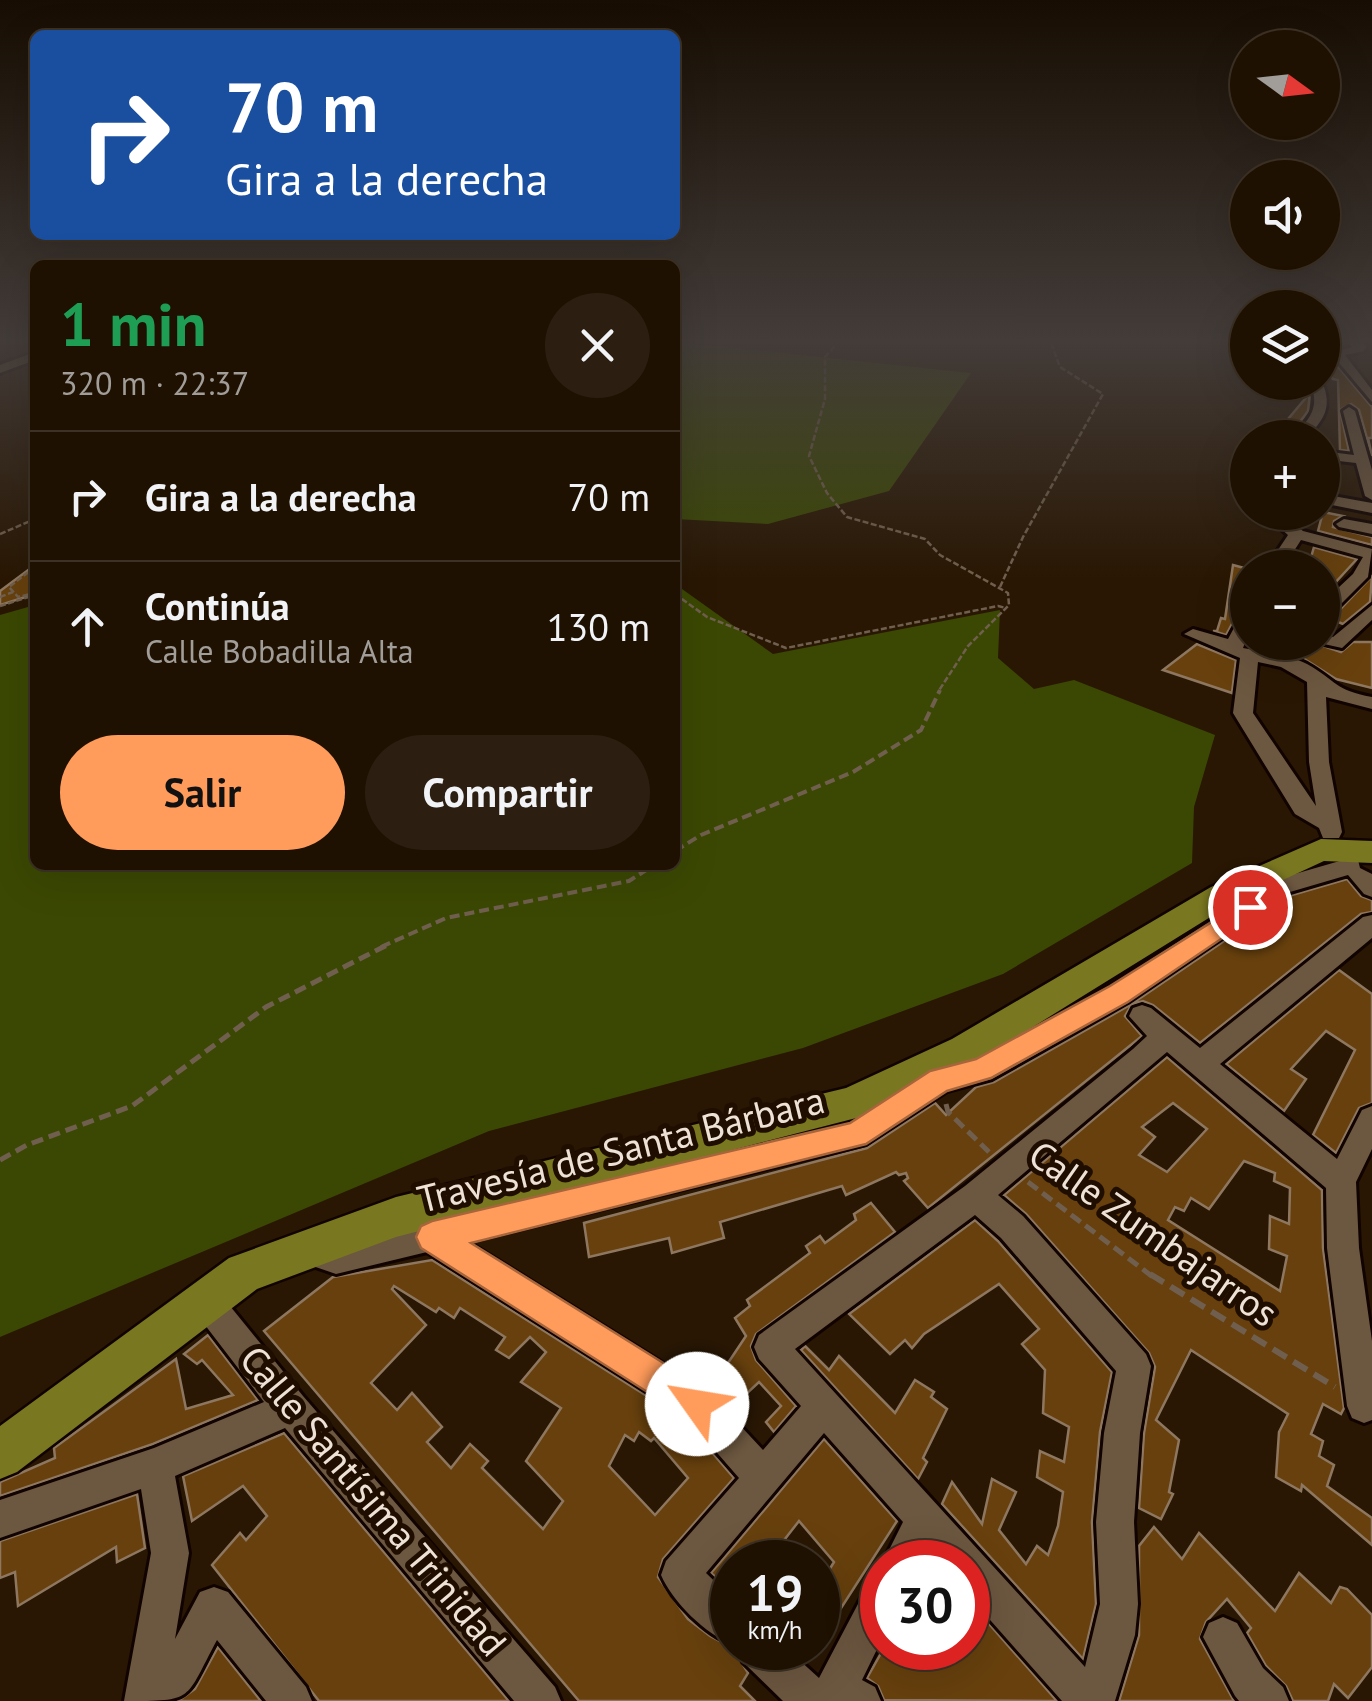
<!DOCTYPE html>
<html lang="es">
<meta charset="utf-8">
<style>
:root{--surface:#1f1102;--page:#2c1f11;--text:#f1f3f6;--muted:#a19d99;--line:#3c3124;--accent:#ff9b5b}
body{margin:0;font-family:"PT Sans",sans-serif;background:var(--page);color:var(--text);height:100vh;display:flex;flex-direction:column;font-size:38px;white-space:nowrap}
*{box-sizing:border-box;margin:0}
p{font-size:32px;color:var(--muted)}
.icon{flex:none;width:55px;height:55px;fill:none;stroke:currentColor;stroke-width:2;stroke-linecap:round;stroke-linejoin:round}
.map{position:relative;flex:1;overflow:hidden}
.panel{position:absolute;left:30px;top:260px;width:650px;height:610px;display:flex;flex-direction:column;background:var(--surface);border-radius:15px;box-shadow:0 10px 40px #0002,0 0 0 2px var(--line)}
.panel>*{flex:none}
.banner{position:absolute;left:30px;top:30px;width:650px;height:210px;border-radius:15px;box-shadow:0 10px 40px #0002,0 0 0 2px var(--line);background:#1a4fa0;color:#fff;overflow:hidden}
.needle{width:65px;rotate:105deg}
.fabs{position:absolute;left:1230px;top:30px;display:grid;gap:20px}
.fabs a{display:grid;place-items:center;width:110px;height:110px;border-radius:50%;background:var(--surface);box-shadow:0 10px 40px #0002,0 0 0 2px var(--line);font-size:50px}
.speed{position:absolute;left:710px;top:1540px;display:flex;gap:20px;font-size:50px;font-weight:700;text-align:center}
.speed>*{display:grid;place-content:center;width:130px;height:130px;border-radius:50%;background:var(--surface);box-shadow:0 10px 40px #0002,0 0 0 2px var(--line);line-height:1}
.speed small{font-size:25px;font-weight:400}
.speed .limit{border:15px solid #d22;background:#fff;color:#111}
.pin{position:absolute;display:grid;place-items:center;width:85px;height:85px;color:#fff;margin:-42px;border:5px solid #fff;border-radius:50%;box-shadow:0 2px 10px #0007}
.me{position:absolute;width:110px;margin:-55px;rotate:302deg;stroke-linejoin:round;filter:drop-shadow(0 0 8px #0008)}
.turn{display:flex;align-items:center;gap:35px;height:210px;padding:0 30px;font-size:45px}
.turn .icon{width:130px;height:130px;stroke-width:2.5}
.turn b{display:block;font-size:70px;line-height:85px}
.round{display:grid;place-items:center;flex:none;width:105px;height:105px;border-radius:52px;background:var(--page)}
.head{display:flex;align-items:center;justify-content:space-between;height:170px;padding:0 30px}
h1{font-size:60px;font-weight:700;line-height:75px;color:#1e9e55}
.cta{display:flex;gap:20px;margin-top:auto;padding:20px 30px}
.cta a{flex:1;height:115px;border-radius:60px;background:var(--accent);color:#111;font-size:40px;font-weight:700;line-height:115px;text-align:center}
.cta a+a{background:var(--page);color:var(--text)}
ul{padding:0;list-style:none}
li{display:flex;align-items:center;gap:30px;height:130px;padding:0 30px;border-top:2px solid var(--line)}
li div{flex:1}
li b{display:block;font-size:38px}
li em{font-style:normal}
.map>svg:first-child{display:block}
.green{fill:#3b4803}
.building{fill:#67400d;stroke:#8e7760;stroke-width:2.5;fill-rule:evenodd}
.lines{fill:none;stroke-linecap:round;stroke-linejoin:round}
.minor-casing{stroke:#110300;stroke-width:6}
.major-casing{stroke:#110300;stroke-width:5}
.path-far3{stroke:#705f4e;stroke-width:2.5;stroke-dasharray:6 2.5;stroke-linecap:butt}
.path-far2{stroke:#705f4e;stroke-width:4;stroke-dasharray:10 5;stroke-linecap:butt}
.path-far1{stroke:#705f4e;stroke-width:5;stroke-dasharray:12 6;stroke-linecap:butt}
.path{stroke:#705f4e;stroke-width:6;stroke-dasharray:16 8;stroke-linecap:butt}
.minor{fill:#6c5740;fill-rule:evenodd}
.major{fill:#797720;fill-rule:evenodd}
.route{fill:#ff9b5b;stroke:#a6653b;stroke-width:2.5}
.labels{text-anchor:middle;stroke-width:10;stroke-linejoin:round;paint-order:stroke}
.near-street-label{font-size:38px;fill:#eee1d5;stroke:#1f0e00}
</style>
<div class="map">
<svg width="1372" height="1701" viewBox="0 0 1372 1701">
<rect width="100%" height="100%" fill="#291703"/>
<g class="green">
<polygon points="675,342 971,373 889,491 768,524 675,519"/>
<polygon points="675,584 773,654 1000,610 998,658 1034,689 1074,680 1215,735 1194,807 1192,863 1003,974 803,1048 489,1131 0,1337 0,615 35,605 35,865 675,865"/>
</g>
<g class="building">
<polygon points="1322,355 1328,355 1372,407 1372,438 1368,438 1372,456 1359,410 1351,404 1340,410 1349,451 1340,450 1338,380 1333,379 1322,364"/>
<polygon points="1310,393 1308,411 1288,438 1272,438"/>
<polygon points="1323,512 1343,516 1334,521 1333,527 1372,537 1372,545 1318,531"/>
<polygon points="1314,547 1357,559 1322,597 1322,568 1308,568"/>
<polygon points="35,565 35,594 0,605 0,591"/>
<polygon points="1233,565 1248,569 1248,608 1239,611 1226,635 1213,631 1217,631 1221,618 1225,619"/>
<polygon points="1372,576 1370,602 1343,624 1331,619"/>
<polygon points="1249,642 1312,642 1341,652 1353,642 1372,642 1372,688 1336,679 1301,657"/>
<polygon points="1197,644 1236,660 1232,693 1163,670"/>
<polygon points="1347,879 1361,896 1372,900 1372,912 1361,914 1200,1043 1153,1005 1143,1001 1132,1004 1125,1016 1142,1036 928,1208 904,1181 908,1178 906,1173 899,1175 896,1172 846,1195 842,1186 720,1222 724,1238 672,1253 669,1238 589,1257 584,1223 867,1148 935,1103 946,1115 976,1087 994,1082 1130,1005 1292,895"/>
<polygon points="1339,970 1372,994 1372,1103 1359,1108 1336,1153 1313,1135 1355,1050 1326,1031 1291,1069 1306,1079 1284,1111 1226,1064"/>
<path d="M1167,1057L1322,1190L1323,1248L1344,1408L1341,1414L1323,1404L1311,1434L1323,1441L1319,1456L1334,1465L1327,1486L1372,1518V1545L1302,1485L1301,1491L1276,1477L1279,1432L1288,1414L1191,1350L1156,1420L1179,1440L1169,1492L1173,1494L1161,1519L1139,1508L1144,1433L1155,1367L1149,1353L1026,1214L1004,1195ZM1173,1103L1207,1129L1167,1172L1139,1155L1155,1137L1142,1127ZM1244,1161L1275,1173L1274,1181L1290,1188L1289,1224L1270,1216L1269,1249L1287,1256L1280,1291L1168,1220L1175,1207L1184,1211L1191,1198L1209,1209Z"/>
<polygon points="871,1203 895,1232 756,1334 751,1346 756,1360 796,1406 774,1432 766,1422 781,1406 759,1382 743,1397 722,1372 746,1336 735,1318 750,1306 747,1300 810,1253 806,1246 820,1236 825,1243 856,1220 854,1214"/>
<polygon points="975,1220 998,1241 1112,1372 1100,1432 1092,1522 1096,1604 1083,1659 942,1504 952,1482 982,1524 992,1479 1016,1492 999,1530 1026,1564 1037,1546 1048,1555 1058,1526 1063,1492 1037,1477 1040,1451 1064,1462 1069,1427 1043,1413 1045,1370 1022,1344 1039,1329 999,1284 924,1334 912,1348 905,1340 890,1354 849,1314"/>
<path d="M432,1260L683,1419L734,1478L663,1559L658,1577L688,1619L710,1636L733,1648L748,1673L740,1686L755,1701H579L264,1331L333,1277ZM394,1286L436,1312L439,1308L454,1318L460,1308L505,1337L496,1350L509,1358L530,1337L546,1352L521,1382L561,1408L526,1461L563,1501L543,1529L482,1468L488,1461L470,1444L451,1468L427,1442L442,1427L412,1393L397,1410L371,1383L426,1325L392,1289ZM639,1432L651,1441L654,1438L688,1478L655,1515L609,1466L625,1435L634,1441Z"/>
<polygon points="208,1335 258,1400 153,1444 0,1496 0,1482 55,1458 54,1448 176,1359 186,1409 233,1395 202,1360 197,1364 184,1354"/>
<polygon points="805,1346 829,1370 839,1356 895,1413 915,1380 934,1392 931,1397 947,1409 923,1458 927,1462 918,1479 801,1350"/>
<polygon points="284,1433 509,1701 319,1701 212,1565 240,1533 246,1540 267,1516 243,1486 192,1521 183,1476"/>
<polygon points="824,1439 897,1521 818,1644 818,1588 834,1562 799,1521 767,1562 732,1562 729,1590 711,1573"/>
<polygon points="137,1494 145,1548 117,1562 116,1547 18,1606 15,1572 0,1578 0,1541"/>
<polygon points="1154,1527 1182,1559 1199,1533 1275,1611 1299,1573 1331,1603 1340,1587 1347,1589 1372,1615 1372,1667 1348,1698 1334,1684 1328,1701 1293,1701 1286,1686 1266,1666 1247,1633 1251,1628 1227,1599 1206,1622 1200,1639 1234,1701 1119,1701 1139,1635 1139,1546"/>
<polygon points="968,1600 1057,1701 884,1700 878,1686 867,1678 884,1648 968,1648 968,1627 977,1613"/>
<polygon points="218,1647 261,1701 178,1701 195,1689"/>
</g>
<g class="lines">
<defs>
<g id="minor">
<polygon points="1341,340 1357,340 1367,346 1364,351 1345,355 1372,390 1372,402 1331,353 1353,347"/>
<polygon points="35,352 35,360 0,373 0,365"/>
<path d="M1310,382H1322C1333,407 1324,420 1306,438H1292C1309,419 1321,409 1310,382Z"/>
<polygon points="1349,407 1355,411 1372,470 1372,500 1365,496 1356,463 1322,459 1322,451 1354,455 1343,411"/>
<polygon points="1322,494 1372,503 1372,513 1322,503"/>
<polygon points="1278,512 1294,512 1294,524 1303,531 1372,549 1368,577 1328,617 1322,618 1322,603 1353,574 1363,557 1301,540 1283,568 1266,568 1288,535 1278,526"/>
<polygon points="1344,519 1372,524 1372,534 1339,527 1336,524"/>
<polygon points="1372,605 1372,620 1342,648 1315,642 1322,642 1322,635 1333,637"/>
<path d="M1248,612V635L1243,648C1264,652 1288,654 1307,664C1337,681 1334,690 1372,697V709L1326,697L1329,762L1342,832L1339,838H1323L1319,828L1295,814L1233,713L1240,658L1184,634L1193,629L1228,639L1242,613ZM1258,662L1281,667L1307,682L1309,762L1316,806L1253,713Z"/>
<path d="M1350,858L1358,860L1360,868L1372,874V897L1364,894L1348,875L1290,892L1128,1002L992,1079L947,1091L866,1144L468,1242L709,1392L763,1450L801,1406L759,1359L754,1347L759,1335L965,1186L1133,1049L1147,1036L1129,1016L1133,1008L1142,1005L1151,1008L1200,1048L1363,917L1372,915V938L1220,1064L1337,1159L1362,1110L1372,1106V1149L1356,1182L1359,1248L1372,1341V1420L1364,1423L1352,1418L1347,1406L1327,1248L1326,1188L1167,1052L998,1195L1023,1216L1146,1354L1151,1366L1140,1433L1134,1522L1138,1604L1135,1635L1115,1701H1062L968,1595V1562H938L928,1551L922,1562H883L903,1522L824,1433L706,1573L732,1598V1644C706,1635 672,1601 661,1575L666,1561L739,1478L685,1416L427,1252L336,1274L304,1263L299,1252L304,1241L315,1236L336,1242L850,1123L930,1071L976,1059L1110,986L1274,880ZM975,1215L1001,1238L1116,1371L1104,1433L1096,1522L1100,1604L1085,1667L795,1349Z"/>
<path d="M206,1285L217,1290L303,1396L555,1687L561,1701H514L285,1428L175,1476L189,1553L175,1639L200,1592L214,1587L228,1592L306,1687L312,1701H266L217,1640C184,1701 196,1701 124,1701L151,1553L141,1489L0,1538V1500L154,1448L264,1402L195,1312L190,1301L195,1290Z"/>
<polygon points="882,1580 882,1639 862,1680 875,1687 881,1701 783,1701 743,1662 737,1648 786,1648 819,1678 868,1585"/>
<polygon points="1223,1617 1237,1623 1263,1668 1283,1687 1289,1701 1239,1701 1235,1696 1203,1637 1209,1623"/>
</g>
<polygon id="major" points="1321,839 1372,841 1372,863 1324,861 1233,903 978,1061 864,1116 396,1237 257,1289 17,1472 0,1479 0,1426 229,1258 396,1197 846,1088 952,1039 1211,887"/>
</defs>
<use href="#minor" class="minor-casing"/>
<use href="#major" class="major-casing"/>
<g class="path-far3">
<polyline points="840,340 825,357 825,399 809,456 827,493 847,517 925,539 940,555 1008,593 1009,605 968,646 938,692"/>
<polyline points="0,534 35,519"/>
<polyline points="35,567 9,587 18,597 35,593"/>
<polyline points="1000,587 1023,537 1103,394 1060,367 1050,340"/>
<polyline points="675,594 707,617 786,648 998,606 1006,608"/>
<polyline points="0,597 13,592"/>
<polyline points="0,606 35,595"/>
</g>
<g class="path-far2">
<polyline points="675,851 701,835 853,772 921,730 940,690"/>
<polyline points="381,947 446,918 629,881 654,865"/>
</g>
<g class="path-far1">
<polyline points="946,1104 948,1112 989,1152"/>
<polyline points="0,1160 27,1145 132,1106 266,1007 387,945"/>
<polyline points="1028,1182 1153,1277"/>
</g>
<polyline class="path" points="1150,1274 1335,1387"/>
<use href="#minor" class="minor"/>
<use href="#major" class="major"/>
</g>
<linearGradient id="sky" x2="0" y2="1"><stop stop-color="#170d02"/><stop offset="0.59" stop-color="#433c39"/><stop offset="1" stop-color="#433c39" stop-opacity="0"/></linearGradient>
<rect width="1372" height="578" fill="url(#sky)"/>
<polygon class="route" points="1250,898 1258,900 1262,907 1258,914 1128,1002 991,1078 947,1091 866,1144 471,1243 710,1392 715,1404 710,1416 697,1421 685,1416 421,1248 416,1237 421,1226 432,1221 850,1123 930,1071 976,1059 1110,986"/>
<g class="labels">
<g class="near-street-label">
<text transform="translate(621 1150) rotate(-14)" y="13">Travesía de Santa Bárbara</text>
<text transform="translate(1153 1234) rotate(35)" y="13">Calle Zumbajarros</text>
<text transform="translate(373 1501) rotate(50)" y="13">Calle Santísima Trinidad</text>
</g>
</g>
</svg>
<div class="fabs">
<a><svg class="needle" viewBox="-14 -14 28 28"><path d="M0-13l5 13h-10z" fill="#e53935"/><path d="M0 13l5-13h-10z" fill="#a19d99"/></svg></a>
<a><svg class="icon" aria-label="sound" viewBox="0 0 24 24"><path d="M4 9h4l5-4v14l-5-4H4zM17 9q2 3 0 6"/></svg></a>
<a><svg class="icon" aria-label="layers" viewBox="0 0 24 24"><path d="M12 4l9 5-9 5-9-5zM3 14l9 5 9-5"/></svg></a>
<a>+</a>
<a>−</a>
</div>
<div class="speed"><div>19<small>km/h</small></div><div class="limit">30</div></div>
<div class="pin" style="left:1250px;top:907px;background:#d93025"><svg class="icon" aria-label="arrive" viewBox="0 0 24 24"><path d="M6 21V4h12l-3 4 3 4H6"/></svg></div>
<svg class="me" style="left:697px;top:1404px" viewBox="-20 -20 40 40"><circle r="19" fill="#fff"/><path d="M0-13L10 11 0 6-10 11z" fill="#ff9b5b"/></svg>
<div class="banner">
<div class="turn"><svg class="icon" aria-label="right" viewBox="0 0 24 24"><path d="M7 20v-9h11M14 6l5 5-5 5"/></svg><div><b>70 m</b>Gira a la derecha</div></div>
</div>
<section class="panel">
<div class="head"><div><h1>1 min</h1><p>320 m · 22:37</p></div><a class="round"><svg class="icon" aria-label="close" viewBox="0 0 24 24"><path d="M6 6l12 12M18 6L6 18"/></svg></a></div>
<ul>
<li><svg class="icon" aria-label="right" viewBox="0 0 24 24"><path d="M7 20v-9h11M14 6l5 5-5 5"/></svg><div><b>Gira a la derecha</b></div><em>70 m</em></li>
<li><svg class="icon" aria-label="ahead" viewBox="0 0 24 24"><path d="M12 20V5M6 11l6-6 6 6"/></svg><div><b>Continúa</b><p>Calle Bobadilla Alta</p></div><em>130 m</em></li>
</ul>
<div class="cta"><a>Salir</a><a>Compartir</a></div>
</section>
</div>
